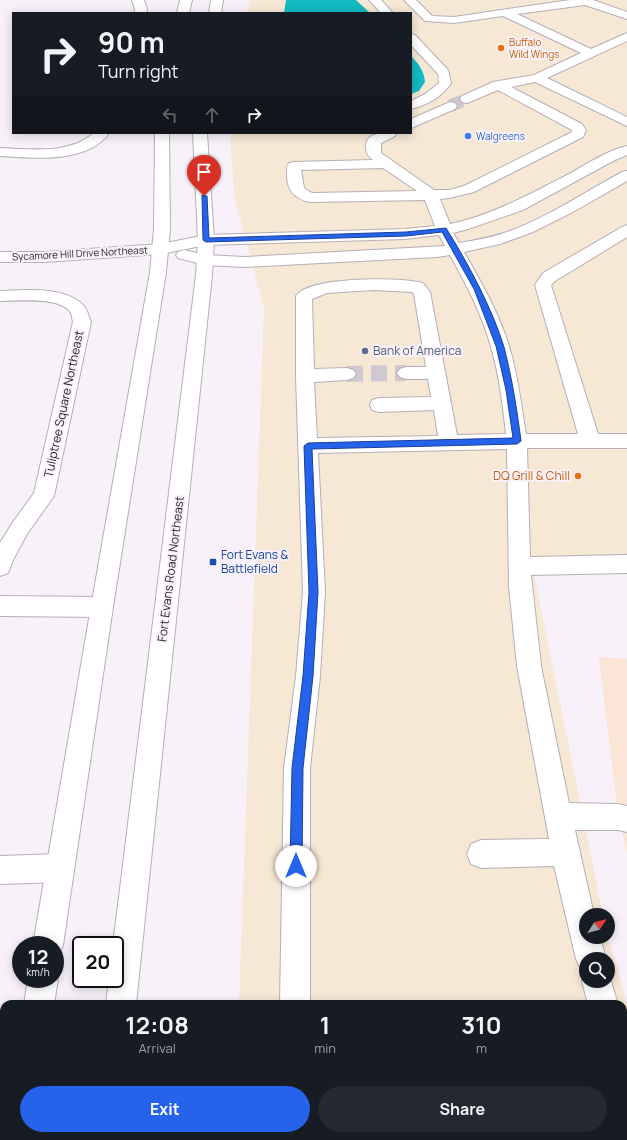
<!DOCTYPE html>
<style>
:root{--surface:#171b24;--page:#242831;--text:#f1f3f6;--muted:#9ea1a6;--accent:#2563eb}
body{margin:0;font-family:Manrope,sans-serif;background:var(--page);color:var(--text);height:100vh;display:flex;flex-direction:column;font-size:15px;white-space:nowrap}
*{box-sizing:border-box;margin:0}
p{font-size:13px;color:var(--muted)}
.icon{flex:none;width:22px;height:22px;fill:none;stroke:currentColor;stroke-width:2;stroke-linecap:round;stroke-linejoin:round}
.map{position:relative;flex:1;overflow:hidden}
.drawer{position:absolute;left:0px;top:1000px;width:627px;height:140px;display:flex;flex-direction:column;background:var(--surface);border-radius:12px 12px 0 0;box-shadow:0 2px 10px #0003}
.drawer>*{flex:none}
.hud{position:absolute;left:12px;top:12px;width:400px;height:122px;border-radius:0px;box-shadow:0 2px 10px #0003;background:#171b24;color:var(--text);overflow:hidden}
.needle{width:26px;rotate:54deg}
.fabs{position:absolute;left:579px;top:908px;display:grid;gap:8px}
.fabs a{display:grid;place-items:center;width:36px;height:36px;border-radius:50%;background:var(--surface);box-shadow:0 2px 10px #0003;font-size:20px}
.speed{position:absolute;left:12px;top:936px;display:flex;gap:8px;font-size:20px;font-weight:700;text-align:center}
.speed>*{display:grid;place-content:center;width:52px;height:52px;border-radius:50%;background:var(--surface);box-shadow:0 2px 10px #0003;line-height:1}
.speed small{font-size:10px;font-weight:400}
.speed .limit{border:2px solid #111;border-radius:6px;background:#fff;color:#111}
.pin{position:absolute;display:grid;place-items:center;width:34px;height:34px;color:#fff;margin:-41px -17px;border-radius:50% 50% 50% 0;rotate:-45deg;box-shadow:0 0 4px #0007}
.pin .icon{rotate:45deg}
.me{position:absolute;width:44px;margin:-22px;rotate:0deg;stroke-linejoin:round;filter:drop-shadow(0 0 3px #0008)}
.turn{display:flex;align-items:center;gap:14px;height:84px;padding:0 20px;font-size:18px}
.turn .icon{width:52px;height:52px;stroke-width:2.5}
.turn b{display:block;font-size:28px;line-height:34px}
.lanes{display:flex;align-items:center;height:38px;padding:0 20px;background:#0003;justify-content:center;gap:20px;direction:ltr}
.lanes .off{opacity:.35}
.eta{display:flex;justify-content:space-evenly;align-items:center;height:68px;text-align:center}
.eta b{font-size:24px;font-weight:700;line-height:28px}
.cta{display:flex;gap:8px;margin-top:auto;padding:8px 20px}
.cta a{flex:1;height:46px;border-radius:24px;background:var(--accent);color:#fff;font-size:16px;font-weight:700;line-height:46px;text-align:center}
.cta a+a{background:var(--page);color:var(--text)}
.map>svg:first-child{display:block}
.commercial{fill:#f7e7d5;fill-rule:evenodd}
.industrial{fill:#fae5d6}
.water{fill:#13bac2}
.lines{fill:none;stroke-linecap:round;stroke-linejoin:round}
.minor-tunnel-far1{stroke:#cfc8d0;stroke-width:13;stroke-dasharray:13 6;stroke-linecap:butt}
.minor-tunnel{stroke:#cfc8d0;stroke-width:16;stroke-dasharray:16 8;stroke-linecap:butt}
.minor-casing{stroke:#b5aeb6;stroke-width:2}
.major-casing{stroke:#b5aeb6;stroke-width:2}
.minor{fill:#fff;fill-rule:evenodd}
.major{fill:#fff;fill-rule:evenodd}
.route{fill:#2563eb;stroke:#184099}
.food-dot{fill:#e8710a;stroke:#f8f1fa;stroke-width:1.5}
.shop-dot{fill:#3f7fe0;stroke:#f8f1fa;stroke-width:1.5}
.service-dot{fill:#5c6f8a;stroke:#f8f1fa;stroke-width:1.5}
.transit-dot{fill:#1a4fb4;stroke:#f8f1fa;stroke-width:1.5}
.labels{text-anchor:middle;stroke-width:4;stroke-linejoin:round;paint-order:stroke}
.far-food-label{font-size:10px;fill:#c56008;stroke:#f8f1fa;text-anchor:start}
.far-shop-label{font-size:10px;fill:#366cbe;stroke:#f8f1fa;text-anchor:start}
.far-street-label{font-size:10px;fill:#29262a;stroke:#f8f1fa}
.service-label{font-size:12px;fill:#4e5e75;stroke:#f8f1fa;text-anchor:start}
.street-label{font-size:12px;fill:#29262a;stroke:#f8f1fa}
.food-label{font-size:12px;fill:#c56008;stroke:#f8f1fa;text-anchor:end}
.transit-label{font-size:12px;fill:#164399;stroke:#f8f1fa;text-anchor:start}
</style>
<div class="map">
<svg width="627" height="1140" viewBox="0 0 627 1140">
<rect width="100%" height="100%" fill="#f8f1fa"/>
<path class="commercial" d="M250,0H627V569L534,574L603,915H586V937L608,936L627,1003V1140H234V1136H623V1004H239L264,309L234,195L230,133H411V13H247ZM586,959H608V981H586Z"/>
<polygon class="industrial" points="599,657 627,659 627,853 618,816"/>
<g class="water">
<polygon points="286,0 356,0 370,13 284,13"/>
<path d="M411,56C419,64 424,71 425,82L419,91L411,94Z"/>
</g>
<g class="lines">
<polyline class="minor-tunnel-far1" points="450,106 467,99"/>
<polyline class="minor-tunnel" points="347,374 406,373"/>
<defs>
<g id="minor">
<polygon points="132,0 144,0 147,9 146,13 134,13 135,9"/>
<polygon points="369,0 381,0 393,13 381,13"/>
<path d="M404,0H416L432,16L454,17L570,0H593L627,12V19L585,5L517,14L591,49L627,33V41L547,78L627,117V126L535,82L511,87L582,124L586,130L583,137L474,192L449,198L440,199L450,224C492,215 530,194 569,174C587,164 606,151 627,146V155L613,161L523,210L468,229L453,233L459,243C477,240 494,237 510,231C550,216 585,192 622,172L627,171V181L571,213L533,232L500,244L464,252C481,282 499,313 509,346C518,375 521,405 526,434H578L535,285L543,273L622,227L627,225V237L555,281L551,285L598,434H627V448H527L530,557L627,555V573L531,575L541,666L569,803L618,804L627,806V832L618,830H575L594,915H586V937H600L606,959H586V981H608V972L618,1004H588L582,981L586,972L581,969L576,959L554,866L481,868L471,864L467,854L471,844L481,840L549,839L517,666L509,587L507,449L318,453L325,592L320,676L310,768V1004H280L284,768L296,676L303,592L296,376V296C309,276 401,277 423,283L430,292L457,435L506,434C503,405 499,375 491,347C482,314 466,284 450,255L437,257L245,267L205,265L178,258L176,255L178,252L184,250L205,255L245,257L445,246L439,235L406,239L206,245L161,254L44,262H0V252H44L161,244L206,235L406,229L435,226L425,200L310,202C295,199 287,191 287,175C287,171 286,167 289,163L294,162L373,160C368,156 366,153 366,146C366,131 387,133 397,133L395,136L381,143V153L434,190H449L464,186L572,132V130L498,90L467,103L462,102L460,99L462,96L493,82L534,75L581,53L503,16L454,23L425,21ZM383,168L417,191L312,193L304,188L301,170ZM374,290L412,292L414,294L426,367H406L400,369L397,373L400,377L406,379H428L431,397L379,398L372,400L370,405L372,410L379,412L434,410L438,436L317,438L314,382L347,380L353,378L356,374L353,370L347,368L314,369L312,299L327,293Z"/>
<path d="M411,34L415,35L448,70L451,83C442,97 427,105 411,109V101L425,94L439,83L438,74L411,45Z"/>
<polygon points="450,102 455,103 457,106 455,109 411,128 411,119"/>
<path d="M94,133H109C88,164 32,158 0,156V148C32,149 68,155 94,133Z"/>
<path d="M0,291C24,290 65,286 83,305C88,310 88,316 91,322L54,496L27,534L14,558L8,573L0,576V543L13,522L34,493L73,322C72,319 72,315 71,313C61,296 16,301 0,301Z"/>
<polygon points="0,596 102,597 110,600 113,607 110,614 102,617 0,616"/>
<polygon points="60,854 70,858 74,868 70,878 60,882 0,884 0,856"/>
<polygon points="623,1064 627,1066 627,1111 623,1109"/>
<rect x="278" y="1136" width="32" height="4"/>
</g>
<g id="major">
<polygon points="180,0 192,0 189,13 177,13"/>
<polygon points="211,0 223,0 221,13 209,13"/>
<polygon points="155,133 169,133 170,229 166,272 113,607 63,945 58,955 55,957 55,945 33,945 91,607 150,272 154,229"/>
<polygon points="193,133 207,133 214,240 212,275 136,1004 106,1004 109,979 115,979 115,945 113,945 196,275 198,240"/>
<polygon points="55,972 58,979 54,1004 24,1004 28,979 55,979"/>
<polygon points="4,1130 4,1136 34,1136 33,1140 1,1140"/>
<rect x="89" y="1136" width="32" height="4"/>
</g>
</defs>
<use href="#minor" class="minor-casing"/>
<use href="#major" class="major-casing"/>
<use href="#minor" class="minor"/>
<use href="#major" class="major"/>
</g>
<path class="route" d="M202,195L207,196L209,238L406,232L446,228C468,263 492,308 504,347C512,378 517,410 521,441L517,444L312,449L318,592L313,676L303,768L302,866L300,870L296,872L292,870L290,866L292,768L303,676L309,592L304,446L308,443L513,438L506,390L496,346L474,289L442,232L406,236L206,242L203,240Z"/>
<g class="food-dot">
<circle cx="501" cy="48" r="4"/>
<circle cx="578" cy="476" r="4"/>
</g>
<circle class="shop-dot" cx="468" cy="136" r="4"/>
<circle class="service-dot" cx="365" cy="351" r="4"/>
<rect class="transit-dot" x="209" y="558" width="8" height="8" rx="2"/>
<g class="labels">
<g class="far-food-label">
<text x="509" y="46">Buffalo<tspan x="509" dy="12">Wild Wings</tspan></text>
</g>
<g class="far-shop-label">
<text x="476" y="140">Walgreens</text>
</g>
<g class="far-street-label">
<text transform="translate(80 253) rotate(-3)" y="4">Sycamore Hill Drive Northeast</text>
</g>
<g class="service-label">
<text x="373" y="355">Bank of America</text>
</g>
<g class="street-label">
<text transform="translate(64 404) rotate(-78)" y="4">Tuliptree Square Northeast</text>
<text transform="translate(171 569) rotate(-83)" y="4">Fort Evans Road Northeast</text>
</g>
<g class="food-label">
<text x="570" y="480">DQ Grill &amp; Chill</text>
</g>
<g class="transit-label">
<text x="221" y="559">Fort Evans &amp;<tspan x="221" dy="14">Battlefield</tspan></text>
</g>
</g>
</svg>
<div class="fabs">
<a><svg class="needle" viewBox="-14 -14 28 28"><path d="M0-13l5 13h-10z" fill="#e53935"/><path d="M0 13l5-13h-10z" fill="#9ea1a6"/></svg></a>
<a><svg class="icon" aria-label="search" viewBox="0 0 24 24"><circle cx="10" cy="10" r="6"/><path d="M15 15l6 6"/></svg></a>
</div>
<div class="speed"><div>12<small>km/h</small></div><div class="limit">20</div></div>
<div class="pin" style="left:204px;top:196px;background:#d93025"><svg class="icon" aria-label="arrive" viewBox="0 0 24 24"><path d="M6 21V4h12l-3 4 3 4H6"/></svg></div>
<svg class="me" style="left:296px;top:866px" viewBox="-20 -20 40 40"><circle r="19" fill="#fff"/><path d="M0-13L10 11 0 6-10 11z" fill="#2563eb"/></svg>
<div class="hud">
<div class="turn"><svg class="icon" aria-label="right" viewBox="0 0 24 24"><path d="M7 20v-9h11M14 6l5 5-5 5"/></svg><div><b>90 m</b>Turn right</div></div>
<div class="lanes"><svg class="icon off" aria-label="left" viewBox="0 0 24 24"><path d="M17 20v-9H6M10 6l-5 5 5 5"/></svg><svg class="icon off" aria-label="ahead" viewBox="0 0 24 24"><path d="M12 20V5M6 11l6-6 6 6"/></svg><svg class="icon" aria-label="right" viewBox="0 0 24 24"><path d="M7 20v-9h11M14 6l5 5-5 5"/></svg></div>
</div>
<section class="drawer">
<div class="eta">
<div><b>12:08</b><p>Arrival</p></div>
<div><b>1</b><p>min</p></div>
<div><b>310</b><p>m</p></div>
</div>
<div class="cta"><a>Exit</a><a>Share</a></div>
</section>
</div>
